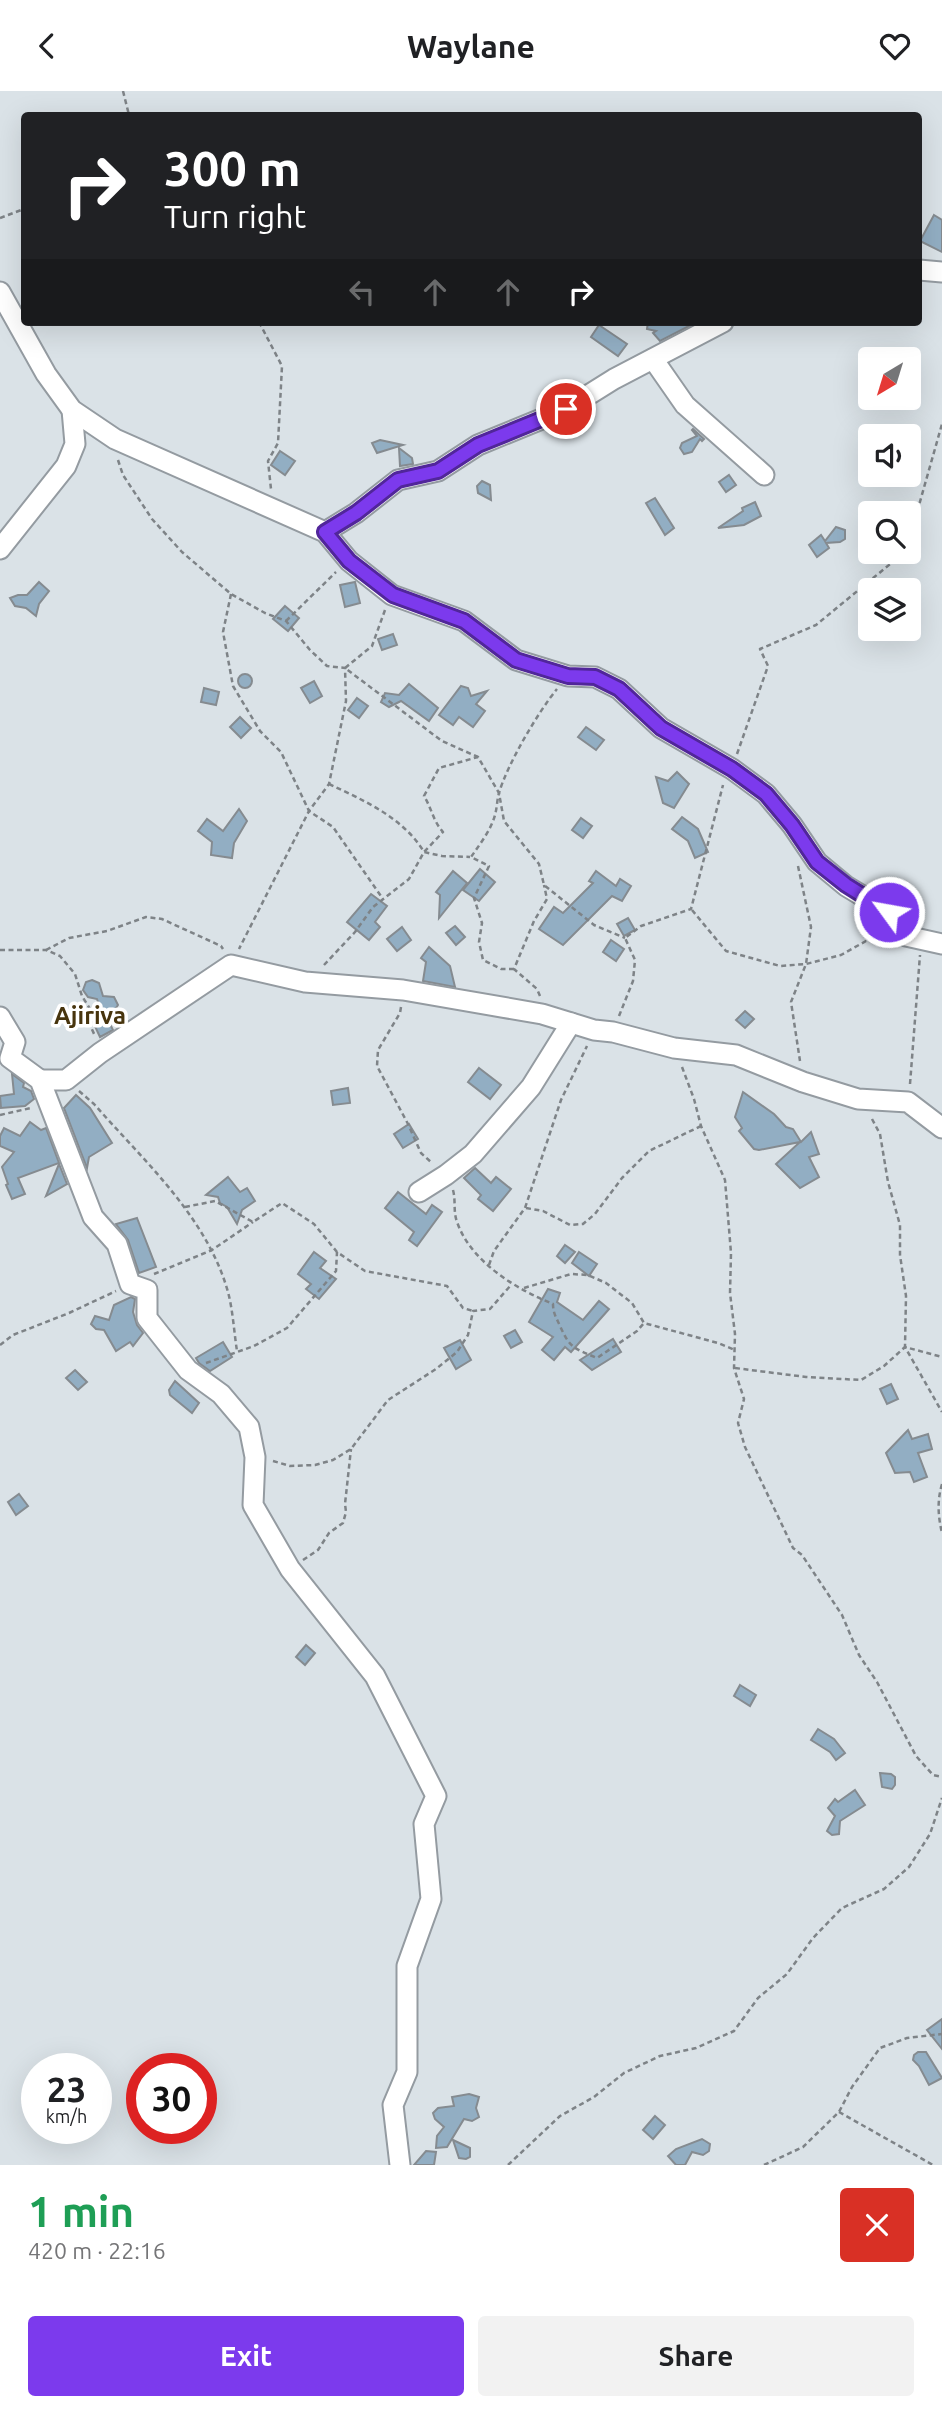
<!DOCTYPE html>
<meta charset="utf-8">
<style>
:root{--surface:#fff;--page:#f2f2f2;--text:#202124;--muted:#757577;--accent:#7c3aed}
body{margin:0;font-family:Ubuntu,sans-serif;background:var(--page);color:var(--text);height:100vh;display:flex;flex-direction:column;font-size:26px;white-space:nowrap}
*{box-sizing:border-box;margin:0}
p{font-size:23px;color:var(--muted)}
.icon{flex:none;width:38px;height:38px;fill:none;stroke:currentColor;stroke-width:2;stroke-linecap:round;stroke-linejoin:round}
.map{position:relative;height:2074px;overflow:hidden}
.side{display:flex;flex-direction:column;background:var(--surface);flex:1}
.side>*{flex:none}
.guide{position:absolute;left:21px;top:21px;width:901px;height:214px;border-radius:7px;box-shadow:0 7px 28px #0002;background:#202124;color:#fff;overflow:hidden}
.needle{width:46px;rotate:218deg}
.tools{position:absolute;left:858px;top:256px;display:grid;gap:14px}
.tools a{display:grid;place-items:center;width:63px;height:63px;border-radius:7px;background:var(--surface);box-shadow:0 7px 28px #0002;font-size:35px}
.speed{position:absolute;left:21px;top:1962px;display:flex;gap:14px;font-size:35px;font-weight:700;text-align:center}
.speed>*{display:grid;place-content:center;width:91px;height:91px;border-radius:50%;background:var(--surface);box-shadow:0 7px 28px #0002;line-height:1}
.speed small{font-size:18px;font-weight:400}
.speed .limit{border:10px solid #d22;background:#fff;color:#111}
.pin{position:absolute;display:grid;place-items:center;width:60px;height:60px;color:#fff;margin:-30px;border:4px solid #fff;border-radius:50%;box-shadow:0 2px 7px #0007}
.me{position:absolute;width:77px;margin:-38px;rotate:302deg;stroke-linejoin:round;filter:drop-shadow(0 0 5px #0008)}
.turn{display:flex;align-items:center;gap:24px;height:147px;padding:0 28px;font-size:32px}
.turn .icon{width:91px;height:91px;stroke-width:2.5}
.turn b{display:block;font-size:49px;line-height:60px}
.lanes{display:flex;align-items:center;height:66px;padding:0 28px;background:#0003;justify-content:center;gap:35px;direction:ltr}
.lanes .off{opacity:.35}
.round{display:grid;place-items:center;flex:none;width:74px;height:74px;border-radius:7px;background:var(--page)}
.headline{display:flex;align-items:center;justify-content:space-between;height:119px;padding:0 28px}
h1{font-size:42px;font-weight:600;line-height:52px;color:#1e9e55}
.action{display:flex;gap:14px;margin-top:auto;padding:14px 28px}
.action a{flex:1;height:80px;border-radius:7px;background:var(--accent);color:#fff;font-size:28px;font-weight:600;line-height:80px;text-align:center}
.action a+a{background:var(--page);color:var(--text)}
header{display:flex;justify-content:space-between;align-items:center;height:91px;padding:0 28px;background:var(--surface);font-size:32px;font-weight:600}
.map>svg:first-child{display:block}
.building{fill:#92aec3;stroke:#858b90;stroke-width:2}
.lines{fill:none;stroke-linecap:round;stroke-linejoin:round}
.minor-casing{stroke:#949ba1;stroke-width:23}
.path{stroke:#7e8387;stroke-width:2.5;stroke-dasharray:5 3.5;stroke-linecap:butt}
.minor{stroke:#fff;stroke-width:19}
.route-casing{stroke:#51269a;stroke-width:18}
.route{stroke:#7c3aed;stroke-width:12}
.labels{text-anchor:middle;stroke-width:7;stroke-linejoin:round;paint-order:stroke}
.quarter-label{font-size:24px;font-weight:bold;fill:#47340d;stroke:#fff}
</style>
<header><svg class="icon" aria-label="back" viewBox="0 0 24 24"><path d="M15 5l-7 7 7 7"/></svg>Waylane<svg class="icon" aria-label="heart" viewBox="0 0 24 24"><path d="M12 20l-8-8c-3-5 5-10 8-4 3-6 11-1 8 4z"/></svg></header>
<div class="map">
<svg width="942" height="2074" viewBox="0 0 942 2074">
<rect width="100%" height="100%" fill="#dae2e7"/>
<g class="building">
<polygon points="934,124 942,129 942,161 920,150"/>
<polygon points="648,231 697,231 660,250 653,242 656,240 647,238"/>
<polygon points="599,234 627,253 618,265 591,246"/>
<polygon points="693,338 704,348 702,350 700,348 692,361 684,363 680,357 682,352 697,345 692,339"/>
<polygon points="380,349 403,354 377,362 372,352"/>
<polygon points="399,357 412,367 413,373 400,375"/>
<polygon points="280,360 295,370 285,384 271,374"/>
<polygon points="729,384 736,394 726,401 719,391"/>
<polygon points="482,390 490,394 491,409 478,402 477,395"/>
<polygon points="655,407 674,437 665,444 646,412"/>
<polygon points="755,411 761,425 744,434 718,437 743,420 742,417"/>
<polygon points="836,436 845,439 845,448 840,451 826,452 829,457 817,466 809,454 821,444 825,450"/>
<polygon points="39,491 49,500 39,513 36,525 26,517 15,515 10,507 18,504 27,504"/>
<polygon points="355,491 360,512 345,516 340,494"/>
<polygon points="285,515 299,527 288,540 273,528"/>
<polygon points="393,543 397,554 382,559 378,548"/>
<circle cx="245" cy="590" r="7"/>
<polygon points="314,590 322,605 310,612 301,597"/>
<polygon points="409,593 438,617 429,630 401,610 389,616 381,611 385,602 399,604"/>
<polygon points="461,595 468,597 471,605 487,600 476,613 485,620 473,636 459,626 453,634 439,624"/>
<polygon points="204,597 219,601 216,614 201,611"/>
<polygon points="357,607 368,615 359,627 348,619"/>
<polygon points="240,626 251,637 241,647 230,636"/>
<polygon points="586,636 604,649 596,659 578,646"/>
<polygon points="677,681 689,693 674,717 663,712 656,686 668,690"/>
<polygon points="239,718 247,730 234,752 232,767 211,764 212,751 198,740 207,728 223,740"/>
<polygon points="682,726 698,738 708,761 695,767 688,750 672,738"/>
<polygon points="581,727 592,735 583,747 572,739"/>
<polygon points="480,778 495,791 479,810 463,799"/>
<polygon points="453,780 467,792 439,827 440,804 436,801"/>
<polygon points="596,780 616,795 620,788 631,795 622,810 612,805 563,854 539,838 554,816 563,822 593,792 589,790"/>
<polygon points="371,803 387,815 375,831 380,836 369,849 347,831"/>
<polygon points="628,827 635,839 624,845 617,833"/>
<polygon points="455,835 465,846 456,854 446,842"/>
<polygon points="402,836 411,849 397,860 387,848"/>
<polygon points="611,849 624,858 616,870 603,861"/>
<polygon points="429,856 450,875 455,896 423,890 426,871 421,867"/>
<polygon points="92,889 99,892 103,905 114,906 118,914 108,929 113,939 100,946 93,931 103,926 97,908 88,906 83,899 86,891"/>
<polygon points="745,920 754,928 745,937 736,929"/>
<polygon points="479,977 501,994 490,1008 468,991"/>
<polygon points="12,983 24,992 23,996 31,1000 34,1008 25,1015 1,1017 0,1005 14,1003"/>
<polygon points="348,997 350,1012 333,1014 331,1000"/>
<polygon points="743,1001 774,1023 786,1036 793,1038 801,1051 811,1041 819,1063 809,1066 819,1086 800,1097 776,1073 800,1051 759,1059 754,1058 739,1040 742,1037 735,1026"/>
<polygon points="76,1004 90,1017 112,1052 89,1066 87,1077 64,1017"/>
<polygon points="30,1031 41,1039 46,1037 59,1072 18,1087 25,1103 12,1108 6,1094 8,1093 2,1076 14,1061 0,1055 0,1045 4,1037 20,1045"/>
<polygon points="409,1033 418,1048 403,1057 394,1043"/>
<polygon points="59,1073 67,1093 46,1105"/>
<polygon points="475,1077 491,1092 496,1086 511,1098 493,1120 478,1108 481,1104 464,1087"/>
<polygon points="228,1086 240,1101 247,1097 255,1110 242,1119 237,1133 227,1116 220,1112 218,1106 206,1104"/>
<polygon points="398,1101 426,1123 432,1114 442,1121 417,1155 409,1149 414,1141 385,1117"/>
<polygon points="137,1127 156,1176 139,1182 128,1149 116,1133"/>
<polygon points="565,1154 575,1161 565,1172 557,1165"/>
<polygon points="314,1161 326,1170 320,1177 336,1188 319,1208 306,1198 311,1193 298,1183"/>
<polygon points="579,1161 597,1173 589,1185 572,1172"/>
<polygon points="548,1198 560,1202 557,1211 583,1229 599,1210 609,1218 571,1261 565,1256 554,1269 542,1259 553,1246 529,1231"/>
<polygon points="131,1206 135,1208 133,1221 137,1234 143,1242 133,1255 130,1251 116,1260 104,1239 96,1238 91,1233 95,1225 109,1229 114,1214"/>
<polygon points="515,1239 522,1251 511,1257 504,1245"/>
<polygon points="613,1248 621,1261 592,1279 580,1269"/>
<polygon points="460,1249 471,1269 456,1278 444,1257"/>
<polygon points="223,1251 232,1266 210,1280 199,1272 196,1267"/>
<polygon points="75,1279 87,1291 78,1299 66,1287"/>
<polygon points="175,1290 199,1312 192,1322 170,1304 169,1299"/>
<polygon points="891,1293 898,1308 887,1313 880,1298"/>
<polygon points="908,1339 912,1348 928,1343 932,1358 918,1362 927,1386 914,1391 910,1381 895,1382 886,1362"/>
<polygon points="19,1403 28,1415 16,1424 8,1411"/>
<polygon points="306,1554 315,1562 305,1574 296,1566"/>
<polygon points="740,1594 756,1604 750,1615 734,1605"/>
<polygon points="818,1638 834,1648 845,1662 836,1669 830,1661 811,1649"/>
<polygon points="880,1682 891,1683 895,1686 895,1694 892,1698 882,1696"/>
<polygon points="855,1699 865,1714 840,1730 839,1743 832,1744 827,1740 835,1725 828,1717 835,1708 838,1711"/>
<polygon points="942,1928 942,1958 927,1939"/>
<polygon points="918,1961 926,1961 942,1987 929,1994 919,1975 913,1969 914,1964"/>
<polygon points="469,2003 479,2006 476,2017 479,2026 472,2030 464,2028 447,2056 436,2057 437,2045 444,2036 435,2028 433,2022 438,2017 454,2015 452,2006"/>
<polygon points="655,2025 665,2034 653,2048 643,2039"/>
<polygon points="702,2048 710,2053 709,2060 703,2064 692,2061 685,2074 676,2074 668,2065 676,2058"/>
<polygon points="453,2049 470,2057 470,2066 466,2068 459,2067"/>
<polygon points="426,2060 436,2061 434,2074 414,2074"/>
</g>
<g class="lines">
<defs>
<g id="minor">
<polyline points="919,179 942,181"/>
<polyline points="0,201 46,283 72,319 115,348 325,441 349,470 392,504 464,530 516,569 568,585 595,586 619,598 661,637 732,678 766,703 792,734 817,771 846,795 889,821 906,845 942,853"/>
<polyline points="653,268 685,314 764,384"/>
<polyline points="325,441 356,422 398,389 438,380 478,354 566,318 614,288 723,231"/>
<polyline points="0,458 66,375 75,353 72,319"/>
<polyline points="0,926 15,951 10,967 40,989 93,1126 117,1153 130,1193 147,1199 147,1227 188,1279 221,1303 249,1336 255,1366 253,1414 290,1478 375,1585 436,1705 424,1733 431,1808 407,1875 407,1981 393,2014 400,2074"/>
<polyline points="40,989 66,989 100,962 231,874 305,891 403,899 542,923 594,939 613,941 674,957 736,964 803,991 858,1008 908,1011 942,1037"/>
<polyline points="419,1101 446,1084 473,1063 531,996 571,932"/>
</g>
</defs>
<use href="#minor" class="minor-casing"/>
<g class="path">
<polyline points="123,0 129,24"/>
<polyline points="0,127 24,118"/>
<polyline points="259,231 282,275 278,352 268,370 271,398"/>
<polyline points="118,369 123,384 152,428 182,461 231,503 265,522 286,530 310,559 327,575 345,577 346,610 329,693 309,720 239,858"/>
<polyline points="908,453 942,333"/>
<polyline points="231,503 223,541 233,595 260,640 281,661 309,720 333,736 383,808"/>
<polyline points="385,519 372,555 345,577 442,650 478,666 499,702 504,730 539,773 544,794 594,834 625,847"/>
<polyline points="286,530 336,481"/>
<polyline points="737,663 768,575 760,558 816,534 906,460"/>
<path d="M329,693C363,709 404,727 424,761L442,765L470,766"/>
<polyline points="798,775 811,836 806,873 791,911 800,970"/>
<polyline points="692,819 726,860 780,875 806,873 841,864 866,850 886,847"/>
<polyline points="0,859 46,859 60,865 75,883 82,905 92,921 90,934 95,945"/>
<polyline points="46,859 69,847 107,840 146,826 162,828 221,855 223,858"/>
<path d="M324,874L355,841L373,816L409,788L424,761L443,741C433,730 432,718 424,705L439,677L478,666"/>
<path d="M514,878H501L483,869L479,851L482,832L474,807L489,775L471,766C480,753 491,739 495,724C497,717 497,709 499,702C507,674 538,621 557,598"/>
<polyline points="540,905 537,898 514,878 534,830 547,808 544,794"/>
<polyline points="401,916 400,922 378,959 377,975 408,1033 421,1062 432,1072"/>
<polyline points="619,925 633,890 635,869 625,847 641,835 691,818 723,694"/>
<polyline points="682,976 694,1008 701,1035 725,1089 731,1162 730,1202 735,1243 734,1277 744,1308 738,1332 745,1356 793,1457 802,1464 842,1524 859,1564 877,1591 916,1665 933,1684 942,1686"/>
<polyline points="910,993 920,864"/>
<path d="M79,1000L94,1013C144,1070 207,1126 228,1201C233,1220 234,1241 237,1260"/>
<polyline points="0,1024 31,1017"/>
<polyline points="872,1028 880,1043 888,1091 900,1134 900,1164 906,1205 905,1256 942,1321"/>
<path d="M453,1099C456,1110 453,1120 457,1131C471,1171 516,1198 553,1213C553,1222 556,1226 560,1235C570,1257 573,1257 597,1267L637,1240L644,1232"/>
<polyline points="185,1116 215,1110 253,1131 282,1112 314,1133 337,1161 365,1180 447,1195 463,1217 473,1220"/>
<polyline points="526,1117 543,1120 570,1134 583,1133 595,1123 622,1087 649,1060 701,1035"/>
<polyline points="489,1174 494,1160 525,1117 561,1009 587,955"/>
<polyline points="154,1183 212,1159 253,1131"/>
<polyline points="524,1197 571,1183 588,1184 606,1192 632,1212 644,1232 718,1252 735,1259"/>
<polyline points="0,1254 13,1244 69,1222 116,1200"/>
<polyline points="206,1272 254,1255 287,1237 336,1180 337,1161"/>
<polyline points="735,1277 806,1286 861,1289 884,1275 905,1256 942,1266"/>
<polyline points="273,1370 290,1375 315,1374 333,1369 351,1358 388,1309 436,1278 457,1261 468,1244 473,1220 490,1218 511,1194"/>
<path d="M942,1393C937,1410 938,1425 942,1442"/>
<polyline points="303,1469 318,1459 329,1442 343,1432 346,1421 345,1413 351,1358"/>
<polyline points="839,2021 933,2074"/>
<polyline points="508,2074 560,2025 594,2006 624,1982 660,1965 696,1957 734,1940 758,1907 787,1883 813,1847 842,1817 884,1798 909,1776 930,1743 942,1707"/>
<polyline points="764,2074 803,2056 839,2021 852,1996 880,1957 907,1947 942,1943"/>
</g>
<use href="#minor" class="minor"/>
</g>
<g class="lines">
<defs>
<polyline id="route" points="566,318 478,354 438,380 398,389 356,422 325,441 349,470 393,504 464,530 516,569 568,585 595,586 619,598 661,637 732,678 766,703 792,734 817,771 846,794 889,821"/>
</defs>
<use href="#route" class="route-casing"/>
<use href="#route" class="route"/>
</g>
<g class="labels">
<g class="quarter-label">
<text x="90" y="933">Ajiriva</text>
</g>
</g>
</svg>
<div class="tools">
<a><svg class="needle" viewBox="-14 -14 28 28"><path d="M0-13l5 13h-10z" fill="#e53935"/><path d="M0 13l5-13h-10z" fill="#757577"/></svg></a>
<a><svg class="icon" aria-label="sound" viewBox="0 0 24 24"><path d="M4 9h4l5-4v14l-5-4H4zM17 9q2 3 0 6"/></svg></a>
<a><svg class="icon" aria-label="search" viewBox="0 0 24 24"><circle cx="10" cy="10" r="6"/><path d="M15 15l6 6"/></svg></a>
<a><svg class="icon" aria-label="layers" viewBox="0 0 24 24"><path d="M12 4l9 5-9 5-9-5zM3 14l9 5 9-5"/></svg></a>
</div>
<div class="speed"><div>23<small>km/h</small></div><div class="limit">30</div></div>
<div class="pin" style="left:566px;top:318px;background:#d93025"><svg class="icon" aria-label="arrive" viewBox="0 0 24 24"><path d="M6 21V4h12l-3 4 3 4H6"/></svg></div>
<svg class="me" style="left:889px;top:821px" viewBox="-20 -20 40 40"><circle r="17" fill="#7c3aed" stroke="#fff" stroke-width="3"/><path d="M0-11L8 9 0 5-8 9z" fill="#fff"/></svg>
<div class="guide">
<div class="turn"><svg class="icon" aria-label="right" viewBox="0 0 24 24"><path d="M7 20v-9h11M14 6l5 5-5 5"/></svg><div><b>300 m</b>Turn right</div></div>
<div class="lanes"><svg class="icon off" aria-label="left" viewBox="0 0 24 24"><path d="M17 20v-9H6M10 6l-5 5 5 5"/></svg><svg class="icon off" aria-label="ahead" viewBox="0 0 24 24"><path d="M12 20V5M6 11l6-6 6 6"/></svg><svg class="icon off" aria-label="ahead" viewBox="0 0 24 24"><path d="M12 20V5M6 11l6-6 6 6"/></svg><svg class="icon" aria-label="right" viewBox="0 0 24 24"><path d="M7 20v-9h11M14 6l5 5-5 5"/></svg></div>
</div>
</div>
<section class="side">
<div class="headline"><div><h1>1 min</h1><p>420 m · 22:16</p></div><a class="round" style="background:#d93025;color:#fff"><svg class="icon" aria-label="close" viewBox="0 0 24 24"><path d="M6 6l12 12M18 6L6 18"/></svg></a></div>
<div class="action"><a>Exit</a><a>Share</a></div>
</section>
